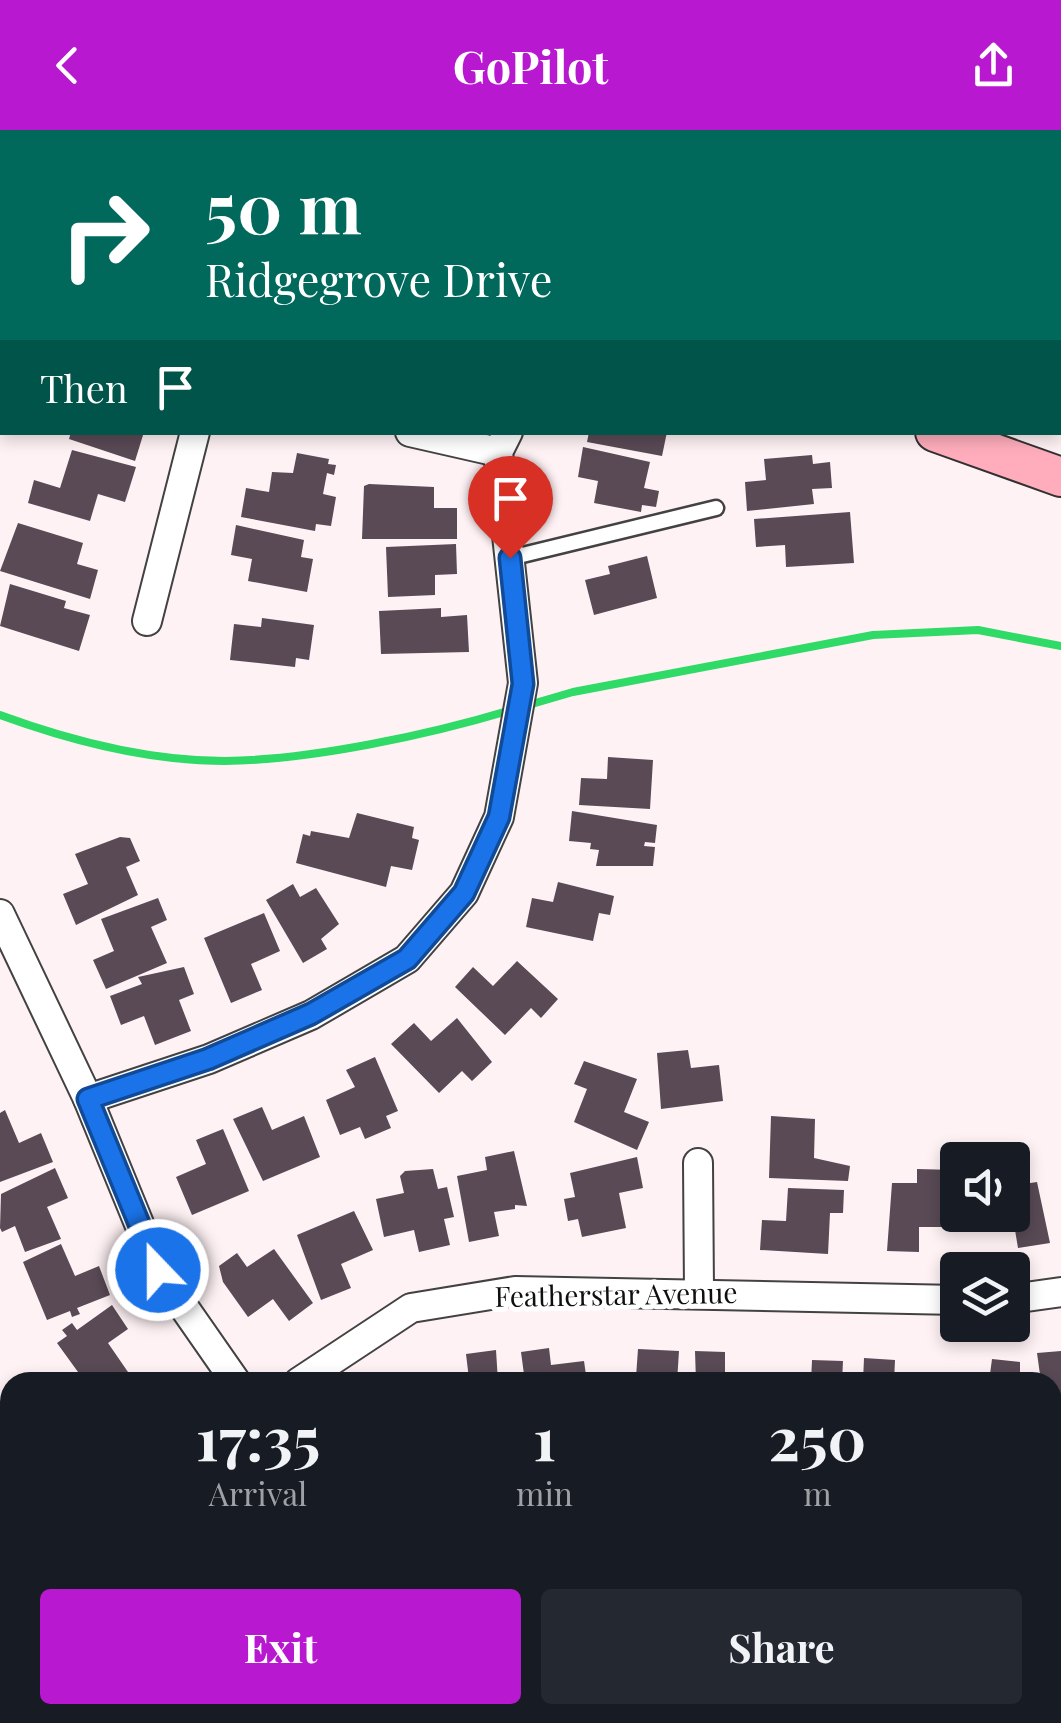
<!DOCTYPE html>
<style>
:root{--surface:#171b24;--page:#242831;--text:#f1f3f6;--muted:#9ea1a6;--accent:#b818cf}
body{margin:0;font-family:"Playfair Display",serif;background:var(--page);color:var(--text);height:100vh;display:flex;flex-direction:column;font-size:38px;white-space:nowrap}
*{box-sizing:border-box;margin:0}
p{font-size:32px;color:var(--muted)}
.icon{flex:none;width:55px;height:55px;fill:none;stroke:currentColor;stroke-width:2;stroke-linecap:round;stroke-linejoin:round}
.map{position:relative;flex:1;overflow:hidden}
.drawer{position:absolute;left:0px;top:1242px;width:1062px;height:352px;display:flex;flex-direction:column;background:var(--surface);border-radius:30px 30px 0 0;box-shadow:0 5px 15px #0003}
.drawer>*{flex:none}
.top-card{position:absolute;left:0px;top:0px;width:1062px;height:305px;box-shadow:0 5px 15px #0003;background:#00695c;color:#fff;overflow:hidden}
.buttons{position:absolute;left:940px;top:1012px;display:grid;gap:20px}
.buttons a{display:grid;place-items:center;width:90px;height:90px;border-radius:10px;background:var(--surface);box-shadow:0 5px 15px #0003;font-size:50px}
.pin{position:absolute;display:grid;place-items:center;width:85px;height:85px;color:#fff;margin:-102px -42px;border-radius:50% 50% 50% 0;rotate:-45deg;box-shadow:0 0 10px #0007}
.pin .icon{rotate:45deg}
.me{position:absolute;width:110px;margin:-55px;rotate:338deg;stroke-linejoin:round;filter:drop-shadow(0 0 8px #0008)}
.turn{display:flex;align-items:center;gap:35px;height:210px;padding:0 40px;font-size:45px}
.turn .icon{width:130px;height:130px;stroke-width:2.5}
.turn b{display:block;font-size:70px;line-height:85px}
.then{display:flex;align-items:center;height:95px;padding:0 40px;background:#0003;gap:20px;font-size:38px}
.eta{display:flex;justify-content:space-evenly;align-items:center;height:170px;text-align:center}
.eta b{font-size:60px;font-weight:700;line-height:70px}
.button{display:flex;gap:20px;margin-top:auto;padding:20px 40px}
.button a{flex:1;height:115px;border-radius:10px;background:var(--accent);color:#fff;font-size:40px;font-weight:700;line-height:115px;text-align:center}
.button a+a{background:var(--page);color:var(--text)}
header{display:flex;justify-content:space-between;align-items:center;height:130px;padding:0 40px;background:var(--accent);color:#fff;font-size:45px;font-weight:700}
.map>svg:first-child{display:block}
.green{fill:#efcdb6}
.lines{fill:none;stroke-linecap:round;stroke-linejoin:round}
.stream{stroke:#2fdb66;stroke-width:8}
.building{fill:#594a55}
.lane-casing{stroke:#424242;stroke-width:19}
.street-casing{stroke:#424242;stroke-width:32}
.secondary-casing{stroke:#313131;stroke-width:42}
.path{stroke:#313131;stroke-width:5;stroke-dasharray:10 5;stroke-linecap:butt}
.lane{stroke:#fff;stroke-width:14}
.street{stroke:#fff;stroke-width:28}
.secondary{stroke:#ffadbc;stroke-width:38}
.route-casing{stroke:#114b97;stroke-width:25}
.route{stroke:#1a73e8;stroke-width:18}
.labels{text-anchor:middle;stroke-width:10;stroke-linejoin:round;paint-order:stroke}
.street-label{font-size:28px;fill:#0f0f0f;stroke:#fff}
</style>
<header><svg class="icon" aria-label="back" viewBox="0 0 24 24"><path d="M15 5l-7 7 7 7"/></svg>GoPilot<svg class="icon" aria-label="share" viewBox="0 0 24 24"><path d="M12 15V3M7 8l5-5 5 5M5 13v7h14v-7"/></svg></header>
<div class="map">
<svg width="1061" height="1593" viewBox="0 0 1061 1593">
<rect width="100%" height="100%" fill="#fff2f5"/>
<polygon class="green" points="1052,1368 1061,1368 1061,1593 493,1593 492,1585 1052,1585"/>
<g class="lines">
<g class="stream">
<polyline points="525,576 573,562 873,505 978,500 1061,516"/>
<path d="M0,585C71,611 148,631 225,631C311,630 428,605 511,580"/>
<polyline points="0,1464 10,1489"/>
<polyline points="48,1585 51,1593"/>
</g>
</g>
<g class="building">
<polygon points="71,302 144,302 135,331 69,309"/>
<polygon points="589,302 667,302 662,326 587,312"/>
<polygon points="583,317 650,332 644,358 659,361 656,377 642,375 641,382 594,373 598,351 578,347"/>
<polygon points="72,320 136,337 125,372 98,364 90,391 28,373 34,350 60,358"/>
<polygon points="297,323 329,329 328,334 336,335 334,345 327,343 323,364 336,367 331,396 316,394 315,401 241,387 246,358 269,362 272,342 293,343"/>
<polygon points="812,325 813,334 830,332 832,358 812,359 814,374 747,381 745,352 766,350 764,329"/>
<polygon points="369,354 434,357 434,378 457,378 457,409 362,409 364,356"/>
<polygon points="850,382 854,433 786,437 785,415 756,417 754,389"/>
<polygon points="18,393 83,413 77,434 98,440 90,469 0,441"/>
<polygon points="236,395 304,410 301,427 313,429 307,462 248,451 252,429 231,425"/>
<polygon points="456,414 457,444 435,445 435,465 388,467 386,417"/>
<polygon points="647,426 657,468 594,485 585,450 610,444 608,436"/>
<polygon points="10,454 66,471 64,478 90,485 79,521 0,496"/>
<polygon points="441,478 441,487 467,485 469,522 381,524 379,481"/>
<polygon points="262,488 314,495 309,530 296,528 295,537 230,530 234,494 261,497"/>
<polygon points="608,627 653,630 650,679 579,675 581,648 607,649"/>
<polygon points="572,681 657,695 655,713 645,712 644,716 655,717 653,736 596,736 599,720 590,719 591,713 569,711"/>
<polygon points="357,683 414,697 412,708 419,710 412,740 391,736 386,757 296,733 303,704 310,706 311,701 349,708"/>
<polygon points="120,707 130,708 140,731 126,737 138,765 76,795 63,764 88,754 75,724"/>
<polygon points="558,752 614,766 610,785 599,783 593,811 526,797 532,768 553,772"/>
<polygon points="293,754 300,767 316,758 339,794 321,809 327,819 303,833 266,770"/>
<polygon points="158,768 167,790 151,797 167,833 106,859 93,830 114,821 101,789"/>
<polygon points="264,783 280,821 251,834 262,860 231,873 204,808"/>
<polygon points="517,831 558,869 541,888 531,878 505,905 455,857 473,837 493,856"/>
<polygon points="184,837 194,864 179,870 191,901 155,915 144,886 121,895 110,866 142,854 138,847"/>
<polygon points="457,888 492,932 472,951 462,941 439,963 391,914 414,893 431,911"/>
<polygon points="688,920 691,938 719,935 723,971 661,979 657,923"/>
<polygon points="375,927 398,981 386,986 391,998 365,1009 360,997 340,1005 326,970 355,957 346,940"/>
<polygon points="584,931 637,949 624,982 649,992 637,1020 574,992 587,959 574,954"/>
<polygon points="262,977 272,1000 304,986 320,1027 263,1051 233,989"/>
<polygon points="5,980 19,1013 41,1003 53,1032 0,1052 0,983"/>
<polygon points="771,986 815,989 814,1028 850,1036 848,1051 769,1048"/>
<polygon points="223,999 249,1061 192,1085 176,1047 206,1034 196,1010"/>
<polygon points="514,1021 527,1076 515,1075 515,1079 494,1082 499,1106 469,1112 457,1046 487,1040 485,1027"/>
<polygon points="637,1027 643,1058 619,1063 626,1098 582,1107 578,1089 568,1091 564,1069 575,1067 570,1043"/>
<polygon points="55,1038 68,1068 47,1077 61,1109 25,1122 15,1096 2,1102 0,1098 1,1064"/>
<polygon points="433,1039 438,1059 447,1057 454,1087 444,1089 450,1115 419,1122 414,1100 384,1107 376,1069 404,1063 400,1046 405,1041"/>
<polygon points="917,1039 955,1040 955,1097 919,1097 919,1122 887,1121 892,1053 917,1053"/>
<polygon points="1022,1040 1024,1054 1037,1052 1050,1113 1018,1118 1014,1094 978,1100 979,1085 1012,1085 1012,1042"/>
<polygon points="788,1058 844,1060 843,1083 830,1083 828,1124 760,1120 762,1090 786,1091"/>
<polygon points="354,1081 373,1120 341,1134 351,1158 321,1170 297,1105"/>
<polygon points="61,1114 75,1146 99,1136 110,1165 77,1178 80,1184 72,1187 70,1181 47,1190 23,1132"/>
<polygon points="274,1119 313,1173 289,1191 273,1169 248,1187 223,1152 219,1136 237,1123 247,1137"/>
<polygon points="112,1175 128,1199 108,1213 128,1242 108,1252 64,1252 78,1242 57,1213 67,1206 62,1200 72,1193 77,1200"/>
<polygon points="549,1218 551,1235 584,1231 587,1252 525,1252 521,1222"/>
<polygon points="638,1219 679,1221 677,1252 609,1252 610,1245 636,1247"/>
<polygon points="496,1220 498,1252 461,1252 469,1249 466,1224"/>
<polygon points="695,1221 725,1222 725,1247 758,1249 758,1252 696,1252"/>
<polygon points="1061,1221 1061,1293 1057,1293 1056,1283 1052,1284 1052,1252 1041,1252 1037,1223"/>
<polygon points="864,1228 895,1230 894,1252 863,1252"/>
<polygon points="992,1229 1020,1232 1020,1252 989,1252"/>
<polygon points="812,1230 843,1231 842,1252 811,1252"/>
</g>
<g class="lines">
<defs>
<polyline id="lane" points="510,428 716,378"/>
<g id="street">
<polyline points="971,2 973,0"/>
<polyline points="1060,147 1061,148"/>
<polyline points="0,198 2,199"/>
<polyline points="410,302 498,322"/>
<polyline points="147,491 195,302"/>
<polyline points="0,784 88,969 158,1140 236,1252"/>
<polyline points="88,969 209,929 311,885 407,829 464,763 499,687 523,553 498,322 508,302"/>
<polyline points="698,1033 699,1161"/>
<polyline points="1012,1169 1061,1162"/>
<polyline points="299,1252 411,1178 515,1161 958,1170"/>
<polyline points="452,1585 452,1593"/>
</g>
<g id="secondary">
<polyline points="139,0 147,2"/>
<polyline points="653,2 655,0"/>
<polyline points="935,302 1061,347"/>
</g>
</defs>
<use href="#lane" class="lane-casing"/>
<use href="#street" class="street-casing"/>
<use href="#secondary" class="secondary-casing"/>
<polyline class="path" points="589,1585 594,1593"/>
<use href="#lane" class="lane"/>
<use href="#street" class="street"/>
<use href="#secondary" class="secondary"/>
</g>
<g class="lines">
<defs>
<polyline id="route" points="158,1140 88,969 208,929 311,884 407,829 464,763 499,687 523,554 510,428"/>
</defs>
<use href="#route" class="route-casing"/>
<use href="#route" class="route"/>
</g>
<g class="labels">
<g class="street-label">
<text transform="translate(616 1165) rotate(-1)" y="10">Featherstar Avenue</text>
</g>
</g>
</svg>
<div class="buttons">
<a><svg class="icon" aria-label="sound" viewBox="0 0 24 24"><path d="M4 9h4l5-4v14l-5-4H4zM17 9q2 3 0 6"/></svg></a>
<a><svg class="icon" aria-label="layers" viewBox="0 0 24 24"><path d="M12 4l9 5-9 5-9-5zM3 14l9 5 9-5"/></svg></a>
</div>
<div class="pin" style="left:510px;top:428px;background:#d93025"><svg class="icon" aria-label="arrive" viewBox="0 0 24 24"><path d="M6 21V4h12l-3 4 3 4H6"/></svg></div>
<svg class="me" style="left:158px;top:1140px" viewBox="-20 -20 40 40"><circle r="17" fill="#1a73e8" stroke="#fff" stroke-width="3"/><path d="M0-11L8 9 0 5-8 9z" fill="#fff"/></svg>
<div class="top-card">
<div class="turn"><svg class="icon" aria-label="right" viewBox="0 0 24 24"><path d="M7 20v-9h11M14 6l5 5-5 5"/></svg><div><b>50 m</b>Ridgegrove Drive</div></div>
<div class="then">Then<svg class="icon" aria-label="arrive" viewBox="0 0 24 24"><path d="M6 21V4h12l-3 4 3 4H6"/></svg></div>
</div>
<section class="drawer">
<div class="eta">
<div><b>17:35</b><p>Arrival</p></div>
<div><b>1</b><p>min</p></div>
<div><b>250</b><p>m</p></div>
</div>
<div class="button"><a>Exit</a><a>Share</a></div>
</section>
</div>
